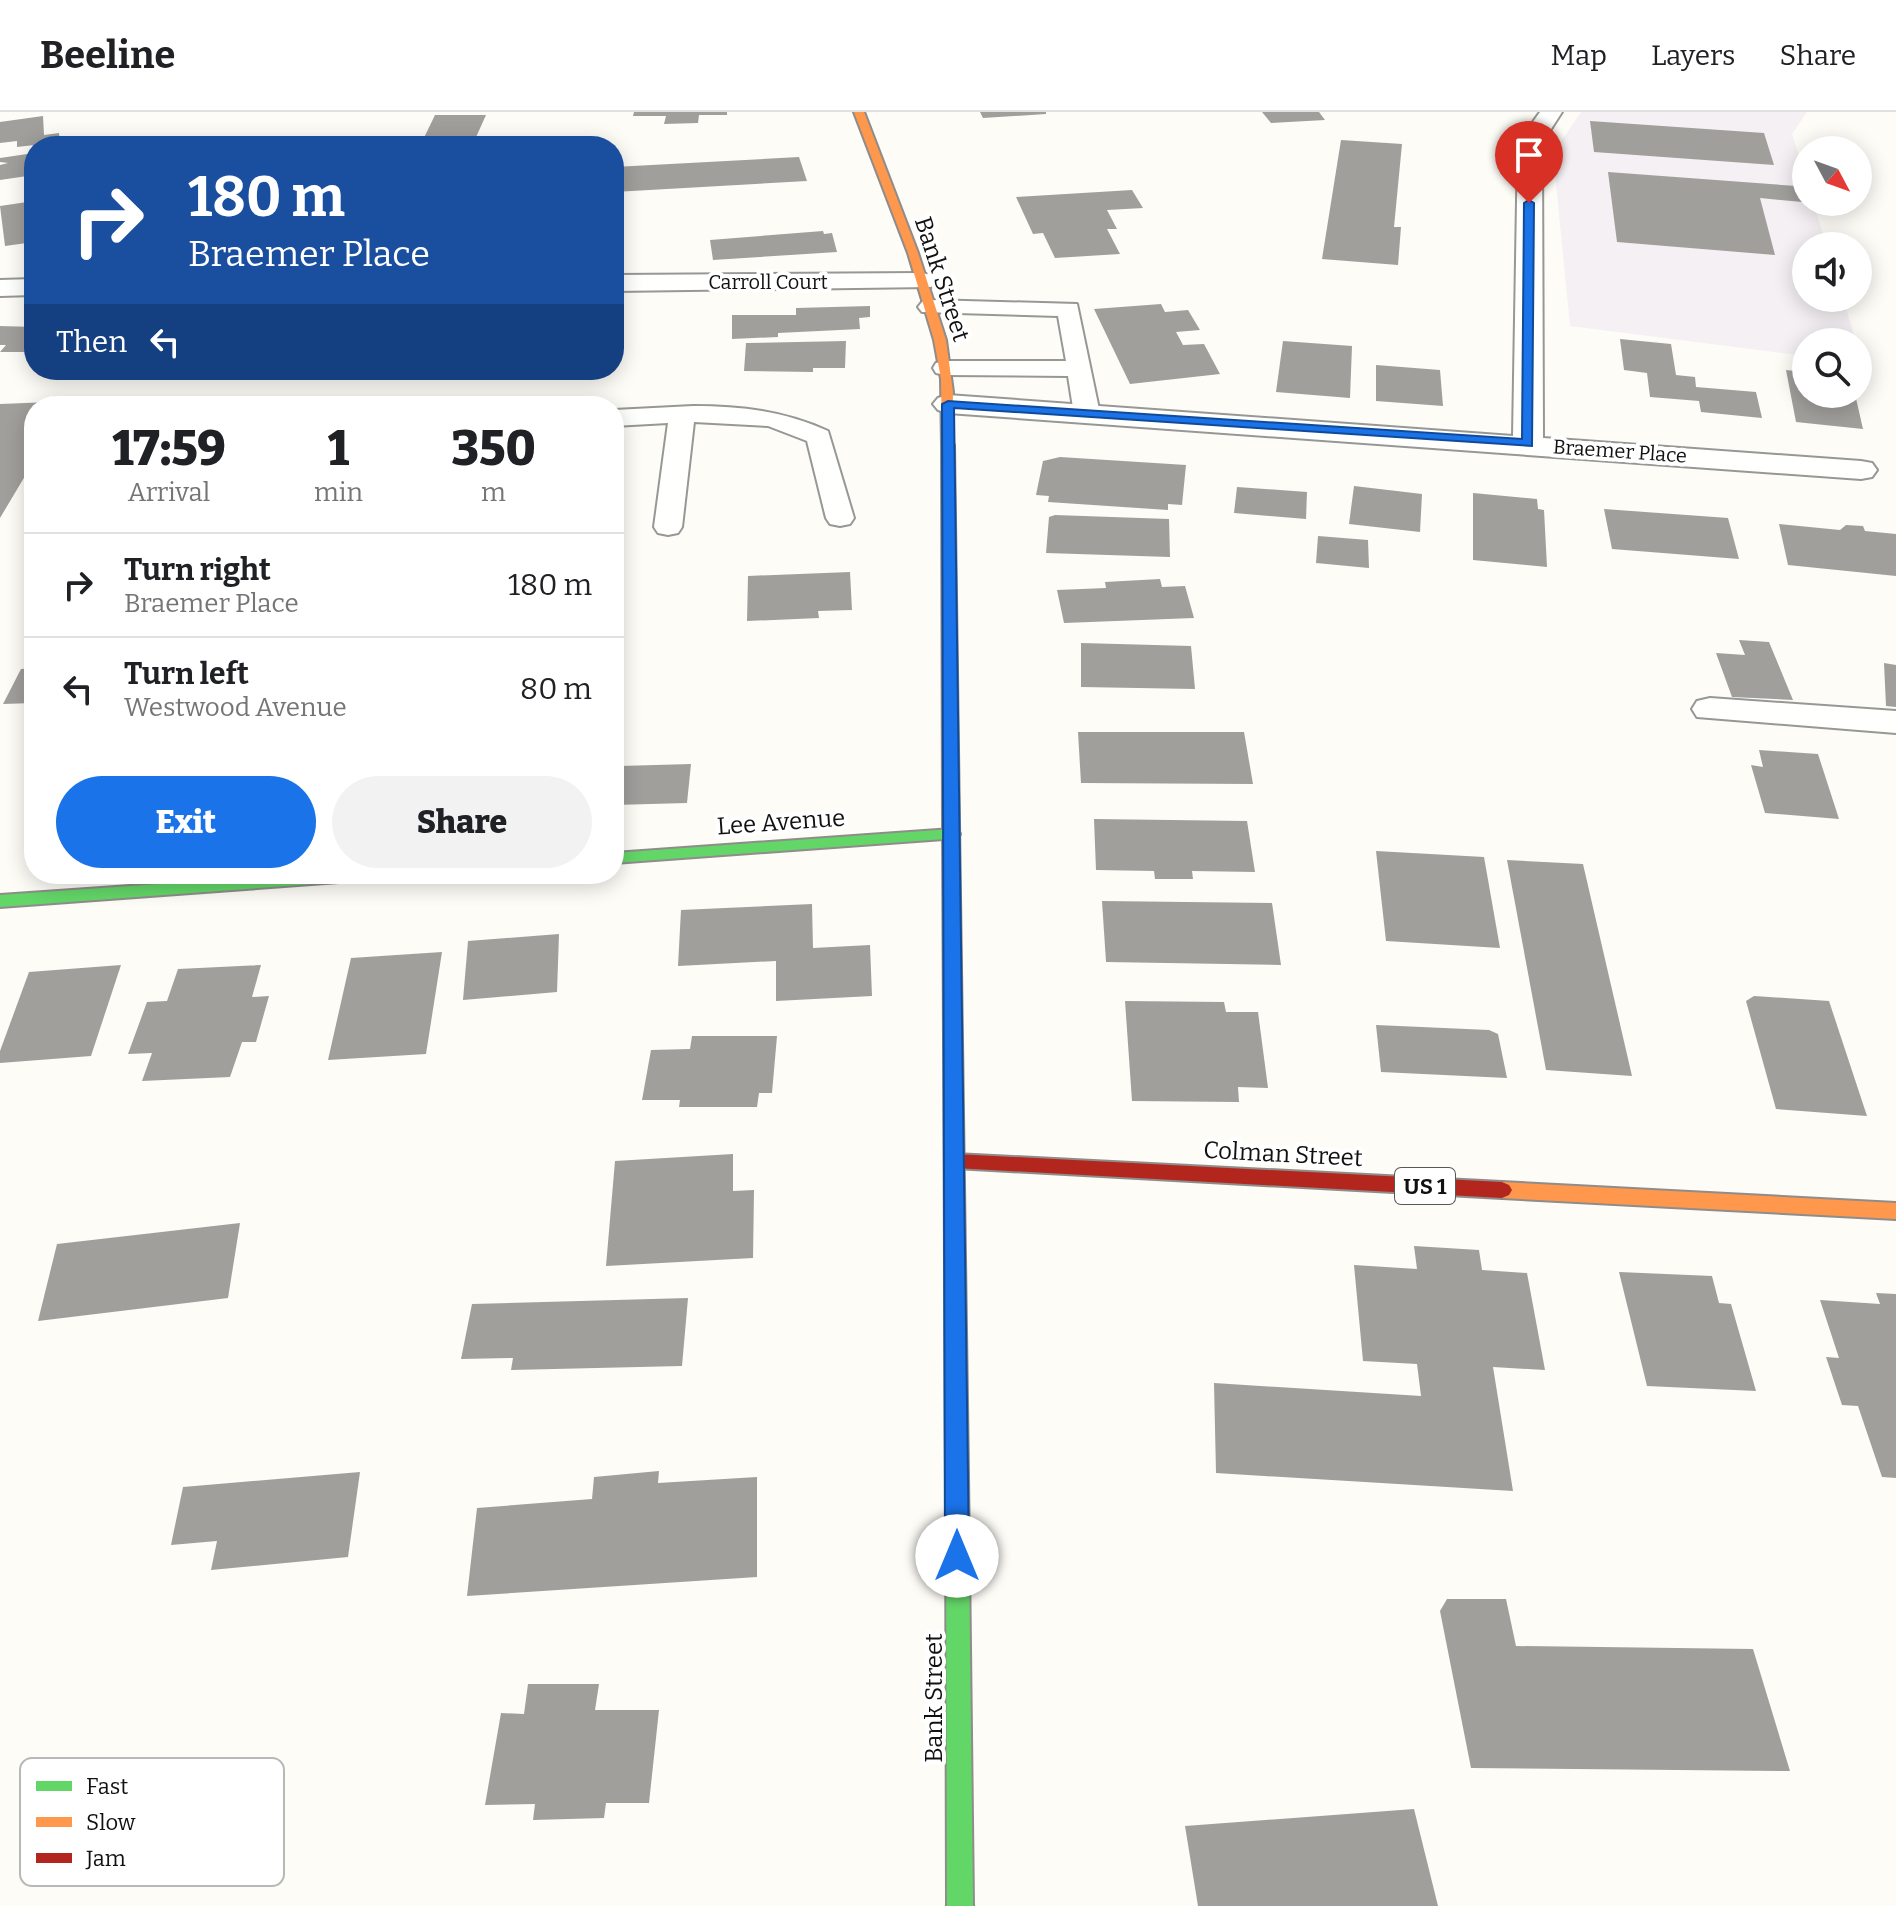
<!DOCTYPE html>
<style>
:root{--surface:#fff;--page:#f2f2f2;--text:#202124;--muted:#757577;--line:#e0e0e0;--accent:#1a73e8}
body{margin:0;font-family:Bitter,serif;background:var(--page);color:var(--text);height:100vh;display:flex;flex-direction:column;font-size:30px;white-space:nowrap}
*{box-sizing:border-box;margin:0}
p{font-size:26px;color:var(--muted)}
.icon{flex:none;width:44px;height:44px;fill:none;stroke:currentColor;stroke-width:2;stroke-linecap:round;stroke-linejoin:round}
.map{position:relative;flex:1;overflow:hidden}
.side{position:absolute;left:24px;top:284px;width:600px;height:488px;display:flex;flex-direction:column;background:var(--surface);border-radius:32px;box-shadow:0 4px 20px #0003}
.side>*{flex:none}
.banner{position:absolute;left:24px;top:24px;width:600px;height:244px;border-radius:32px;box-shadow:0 4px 20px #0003;background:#1a4fa0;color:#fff;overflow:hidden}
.needle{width:52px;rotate:131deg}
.fabs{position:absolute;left:1792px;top:24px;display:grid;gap:16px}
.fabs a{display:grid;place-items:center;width:80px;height:80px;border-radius:50%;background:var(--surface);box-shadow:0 4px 20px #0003;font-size:40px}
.pin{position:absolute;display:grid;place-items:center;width:68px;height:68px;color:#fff;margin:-82px -34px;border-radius:50% 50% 50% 0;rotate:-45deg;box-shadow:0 0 8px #0007}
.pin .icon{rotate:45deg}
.me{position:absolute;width:88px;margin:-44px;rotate:0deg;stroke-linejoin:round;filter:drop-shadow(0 0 6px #0008)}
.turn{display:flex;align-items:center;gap:28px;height:168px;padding:0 32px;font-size:36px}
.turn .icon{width:104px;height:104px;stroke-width:2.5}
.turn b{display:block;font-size:56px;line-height:68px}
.then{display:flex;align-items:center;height:76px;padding:0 32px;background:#0003;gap:16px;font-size:30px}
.eta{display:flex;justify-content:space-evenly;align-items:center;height:136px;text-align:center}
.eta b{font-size:48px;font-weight:800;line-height:56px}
.cta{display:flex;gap:16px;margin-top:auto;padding:16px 32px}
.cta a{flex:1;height:92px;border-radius:48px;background:var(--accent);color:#fff;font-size:32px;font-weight:800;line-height:92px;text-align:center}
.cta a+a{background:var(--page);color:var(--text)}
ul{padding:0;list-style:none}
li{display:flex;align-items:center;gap:24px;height:104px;padding:0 32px;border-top:2px solid var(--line)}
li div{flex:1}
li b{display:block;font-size:30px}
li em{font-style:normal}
header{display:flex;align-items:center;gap:48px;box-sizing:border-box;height:112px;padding:0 40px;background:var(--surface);border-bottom:2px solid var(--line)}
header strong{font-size:38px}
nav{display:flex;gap:44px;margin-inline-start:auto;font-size:28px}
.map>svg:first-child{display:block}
.industrial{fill:#f5f0f3}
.building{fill:#a19f9c}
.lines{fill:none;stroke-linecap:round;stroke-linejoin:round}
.lane-casing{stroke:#979795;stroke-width:4}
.street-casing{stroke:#979795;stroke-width:4}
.fast-casing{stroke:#8e8d8b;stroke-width:4}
.slow-casing{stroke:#8e8d8b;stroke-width:4}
.jam-casing{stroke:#8e8d8b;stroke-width:4}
.lane{fill:#fffffe;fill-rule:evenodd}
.street{fill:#fffffe;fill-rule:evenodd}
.fast{fill:#63d668;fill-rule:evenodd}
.slow{fill:#ff974d;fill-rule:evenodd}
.jam{fill:#b3261e;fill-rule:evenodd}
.route{fill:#1a73e8;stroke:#114b97;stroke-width:2}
.labels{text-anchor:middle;stroke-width:8;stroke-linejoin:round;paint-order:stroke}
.far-street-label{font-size:20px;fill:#111;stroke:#fff}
.shield{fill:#fff;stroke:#585858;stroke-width:2}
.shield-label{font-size:22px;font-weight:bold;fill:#111}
.street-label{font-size:24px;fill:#111;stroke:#fff}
.key{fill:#fff;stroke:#b8b8b8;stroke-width:2}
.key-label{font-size:22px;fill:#111}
</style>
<header>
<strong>Beeline</strong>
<nav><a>Map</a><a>Layers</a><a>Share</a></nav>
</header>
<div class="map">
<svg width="1896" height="1794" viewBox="0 0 1896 1794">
<rect width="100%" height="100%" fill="#fdfcf7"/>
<polygon class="industrial" points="1581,0 1807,0 1792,22 1806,66 1806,90 1813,90 1827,134 1806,134 1806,186 1843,186 1856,230 1806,230 1806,244 1570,214 1553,41"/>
<g class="building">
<polygon points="634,0 727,0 727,3 699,3 698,11 664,12 666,4 633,4"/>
<polygon points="980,0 1046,0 1046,2 983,6"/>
<polygon points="1262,0 1319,0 1325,8 1271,11"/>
<polygon points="435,3 486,3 472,34 420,34"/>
<polygon points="43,4 44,23 59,21 60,30 17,35 17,29 0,31 0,10"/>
<polygon points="1590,9 1764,21 1774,53 1594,40"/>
<polygon points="1341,28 1402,32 1394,115 1401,115 1398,153 1322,147"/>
<polygon points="34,41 34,63 0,68 0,53 8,51 0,50 0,46"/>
<polygon points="799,45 807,69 614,80 614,55"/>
<polygon points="1608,60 1796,74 1802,90 1760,86 1775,143 1617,130"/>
<polygon points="1132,78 1143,96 1107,98 1117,117 1107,117 1120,142 1055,146 1043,121 1033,122 1016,85"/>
<polygon points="34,89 34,130 5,134 0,94"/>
<polygon points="823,119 824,122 832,121 837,140 713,148 710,128"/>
<polygon points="1161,192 1165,200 1188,198 1200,218 1176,220 1183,233 1204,232 1220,262 1130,272 1094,197"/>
<polygon points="870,194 870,205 859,206 860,217 778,221 778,225 732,227 732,203 796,203 796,196"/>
<polygon points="0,214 34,215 34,240 0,240 6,233 0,233"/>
<polygon points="1620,227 1671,232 1676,263 1695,265 1696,275 1756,280 1762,306 1701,300 1699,289 1650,285 1647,261 1624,258"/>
<polygon points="846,229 845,256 813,256 813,260 744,259 746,231"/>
<polygon points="1283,229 1352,234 1350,286 1276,280"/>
<polygon points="1376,253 1440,258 1443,294 1376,289"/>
<polygon points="1786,258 1806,260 1806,282 1855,282 1863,317 1796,310"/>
<polygon points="54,284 73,284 67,294 34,294 34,349 0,406 0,292 51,290"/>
<polygon points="1060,345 1186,353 1182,393 1168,392 1168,398 1048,390 1049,384 1036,383 1043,349"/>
<polygon points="1354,374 1422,382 1420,420 1349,412"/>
<polygon points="1237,375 1307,380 1306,407 1234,401"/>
<polygon points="1473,381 1537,387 1538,397 1544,398 1547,455 1473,448"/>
<polygon points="1604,397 1728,406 1739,447 1612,437"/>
<polygon points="1055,403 1169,407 1170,445 1046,441 1049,405"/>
<polygon points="1779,412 1840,418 1846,413 1863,414 1865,419 1896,422 1896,464 1788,453"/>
<polygon points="1318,424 1368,428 1369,456 1316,451"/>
<polygon points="850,460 852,498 818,499 819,506 747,509 748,464"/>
<polygon points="1160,467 1162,475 1185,474 1194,506 1064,511 1057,478 1106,476 1105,470"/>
<polygon points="1739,528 1769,530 1793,588 1732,585 1716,541 1745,543"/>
<polygon points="1081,531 1191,534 1195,577 1081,575"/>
<polygon points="1884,551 1896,553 1896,595 1886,594"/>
<polygon points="34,556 34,591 3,592 21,557"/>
<polygon points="1078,620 1244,620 1253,672 1081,671"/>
<polygon points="1759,638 1818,642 1839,707 1765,701 1751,653 1763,655"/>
<polygon points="691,652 687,691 614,693 620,654"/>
<polygon points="1094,707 1247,709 1255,760 1192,759 1193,767 1155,767 1154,759 1096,758"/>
<polygon points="1376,739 1484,745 1500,836 1386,829"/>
<polygon points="1507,748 1583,752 1632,964 1546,958"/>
<polygon points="1102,789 1272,791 1281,853 1106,850"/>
<polygon points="812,792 813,836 870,833 872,884 776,889 776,849 678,854 681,798"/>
<polygon points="559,822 557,880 463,888 468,829"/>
<polygon points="442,840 426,942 328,948 351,846"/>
<polygon points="121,853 91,944 0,951 0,939 29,860"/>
<polygon points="261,853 252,885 269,884 256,930 242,930 230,965 142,969 152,941 128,942 147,890 167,889 178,857"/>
<polygon points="1754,884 1829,889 1867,1004 1776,997 1746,889"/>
<polygon points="1125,889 1224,890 1226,900 1258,900 1268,976 1238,975 1239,990 1132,989"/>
<polygon points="1376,913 1489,918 1498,922 1507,966 1381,960"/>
<polygon points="692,924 777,924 772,981 759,981 757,995 679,995 680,988 642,988 651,938 690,937"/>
<polygon points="733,1042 733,1079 754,1078 753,1146 606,1154 615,1049"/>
<polygon points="240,1111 228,1186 38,1209 57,1132"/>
<polygon points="1414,1134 1479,1138 1482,1158 1527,1161 1545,1258 1493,1255 1513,1379 1216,1361 1214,1271 1421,1284 1417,1252 1363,1249 1354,1153 1417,1157"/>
<polygon points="1619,1160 1712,1164 1719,1191 1731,1192 1756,1279 1647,1274"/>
<polygon points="1876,1181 1896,1182 1896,1366 1882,1365 1858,1294 1842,1293 1826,1245 1839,1246 1820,1188 1880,1192"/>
<polygon points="688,1186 682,1254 511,1258 513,1246 461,1247 472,1192"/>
<polygon points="659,1359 658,1371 757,1365 757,1465 467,1484 477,1396 592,1387 594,1365"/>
<polygon points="360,1360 348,1445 211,1458 217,1429 171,1433 183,1375"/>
<polygon points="1447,1487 1506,1487 1516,1534 1753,1537 1790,1659 1471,1656 1440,1499"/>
<polygon points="528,1572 599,1572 595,1598 659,1598 649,1691 606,1691 604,1706 533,1708 535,1692 485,1693 501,1601 524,1602"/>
<polygon points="1414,1697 1438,1794 1198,1794 1185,1714"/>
</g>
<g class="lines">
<defs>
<g id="lane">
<polygon points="930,188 1077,192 1100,302 1096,307 1078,307 1074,302 1068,264 945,263 936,261 933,256 936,251 945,249 1066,249 1058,204 922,200 918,195 922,190"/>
<path d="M693,294C741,294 784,299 828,319L854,406L850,412L840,414L830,412L826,406L807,329L768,314L694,310L682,415L678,421L668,423L658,421L654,415L668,311L614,314V298Z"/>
</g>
<g id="street">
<polygon points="1540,0 1562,0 1542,31 1543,326 1861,349 1872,351 1877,358 1872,365 1861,367 948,301 938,298 933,292 938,286 948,283 1513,324 1518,31"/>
<polygon points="922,161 931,163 935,169 931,175 614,179 614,163"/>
<polygon points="34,167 34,183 0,184 0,168"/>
<polygon points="1710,586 1896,599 1896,621 1697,605 1692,597 1697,589"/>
</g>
<g id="fast">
<polygon points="952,717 958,718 960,722 958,726 614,751 614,741"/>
<polygon points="303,762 388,762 380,767 0,795 0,783"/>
<polygon points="957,1353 965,1356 968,1363 973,1794 947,1794 946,1363 949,1356"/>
</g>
<g id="slow">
<polygon points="854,0 864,0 918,141 946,228 953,280 952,336 942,333 941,267 934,228 908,141"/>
<polygon points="951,706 959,711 968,1363 965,1370 957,1373 949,1370 946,1363 943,711"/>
<polygon points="1502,1070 1896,1091 1896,1107 1502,1086 1495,1083 1492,1078 1495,1073"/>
</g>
<g id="jam">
<polygon points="948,329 954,333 959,711 951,716 943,711 942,333"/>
<polygon points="955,1042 1502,1070 1509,1073 1512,1078 1509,1083 1502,1086 955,1056 948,1054 945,1049 948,1044"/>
</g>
</defs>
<use href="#lane" class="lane-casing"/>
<use href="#street" class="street-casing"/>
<use href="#fast" class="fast-casing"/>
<use href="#slow" class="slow-casing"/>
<use href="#jam" class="jam-casing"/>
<use href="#lane" class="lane"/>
<use href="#street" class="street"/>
<use href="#fast" class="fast"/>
<use href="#slow" class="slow"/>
<use href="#jam" class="jam"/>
</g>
<polygon class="route" points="1529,88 1534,91 1532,334 954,296 969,1444 965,1451 957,1455 949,1451 945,1444 942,292 948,289 1522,327 1524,91"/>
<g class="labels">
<g class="far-street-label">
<text x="768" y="177">Carroll Court</text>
<text transform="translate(1620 339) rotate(4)" y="7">Braemer Place</text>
</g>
<rect class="shield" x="1395" y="1056" width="60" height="36" rx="6"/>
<g class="shield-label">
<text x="1425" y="1082">US 1</text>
</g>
<g class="street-label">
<text transform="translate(942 167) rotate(72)" y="8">Bank Street</text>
<text transform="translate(781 710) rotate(-4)" y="8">Lee Avenue</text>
<text transform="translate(1283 1042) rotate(3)" y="8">Colman Street</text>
<text transform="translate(934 1586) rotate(-90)" y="8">Bank Street</text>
</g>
</g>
<rect x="20" y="1646" width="264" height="128" rx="12" class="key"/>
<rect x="36" y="1669" width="36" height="10" fill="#63d668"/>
<rect x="36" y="1705" width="36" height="10" fill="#ff974d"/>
<rect x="36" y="1741" width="36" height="10" fill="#b3261e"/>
<g class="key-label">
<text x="86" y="1682">Fast</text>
<text x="86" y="1718">Slow</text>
<text x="86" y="1754">Jam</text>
</g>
</svg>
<div class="fabs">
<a><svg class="needle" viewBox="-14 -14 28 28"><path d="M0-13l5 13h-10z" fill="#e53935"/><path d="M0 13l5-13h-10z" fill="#757577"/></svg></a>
<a><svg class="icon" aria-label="sound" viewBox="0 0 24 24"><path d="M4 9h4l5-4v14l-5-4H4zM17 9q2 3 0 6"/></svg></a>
<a><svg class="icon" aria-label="search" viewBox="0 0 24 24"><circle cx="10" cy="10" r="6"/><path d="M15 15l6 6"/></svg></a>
</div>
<div class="pin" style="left:1529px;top:91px;background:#d93025"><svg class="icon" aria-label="arrive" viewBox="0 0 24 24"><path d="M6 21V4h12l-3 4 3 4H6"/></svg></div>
<svg class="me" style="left:957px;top:1444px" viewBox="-20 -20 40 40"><circle r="19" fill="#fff"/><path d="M0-13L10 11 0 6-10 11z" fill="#1a73e8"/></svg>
<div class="banner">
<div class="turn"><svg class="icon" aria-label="right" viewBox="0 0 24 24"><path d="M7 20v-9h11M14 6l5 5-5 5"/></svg><div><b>180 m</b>Braemer Place</div></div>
<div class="then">Then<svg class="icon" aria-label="left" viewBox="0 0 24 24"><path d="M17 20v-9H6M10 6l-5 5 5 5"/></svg></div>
</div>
<section class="side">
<div class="eta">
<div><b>17:59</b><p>Arrival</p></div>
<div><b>1</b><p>min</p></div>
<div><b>350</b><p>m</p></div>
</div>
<ul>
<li><svg class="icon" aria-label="right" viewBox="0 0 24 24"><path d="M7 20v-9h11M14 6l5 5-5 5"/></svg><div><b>Turn right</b><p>Braemer Place</p></div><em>180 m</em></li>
<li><svg class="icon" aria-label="left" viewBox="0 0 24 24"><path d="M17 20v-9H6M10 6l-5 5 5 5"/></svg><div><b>Turn left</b><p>Westwood Avenue</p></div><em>80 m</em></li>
</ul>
<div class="cta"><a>Exit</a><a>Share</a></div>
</section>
</div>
